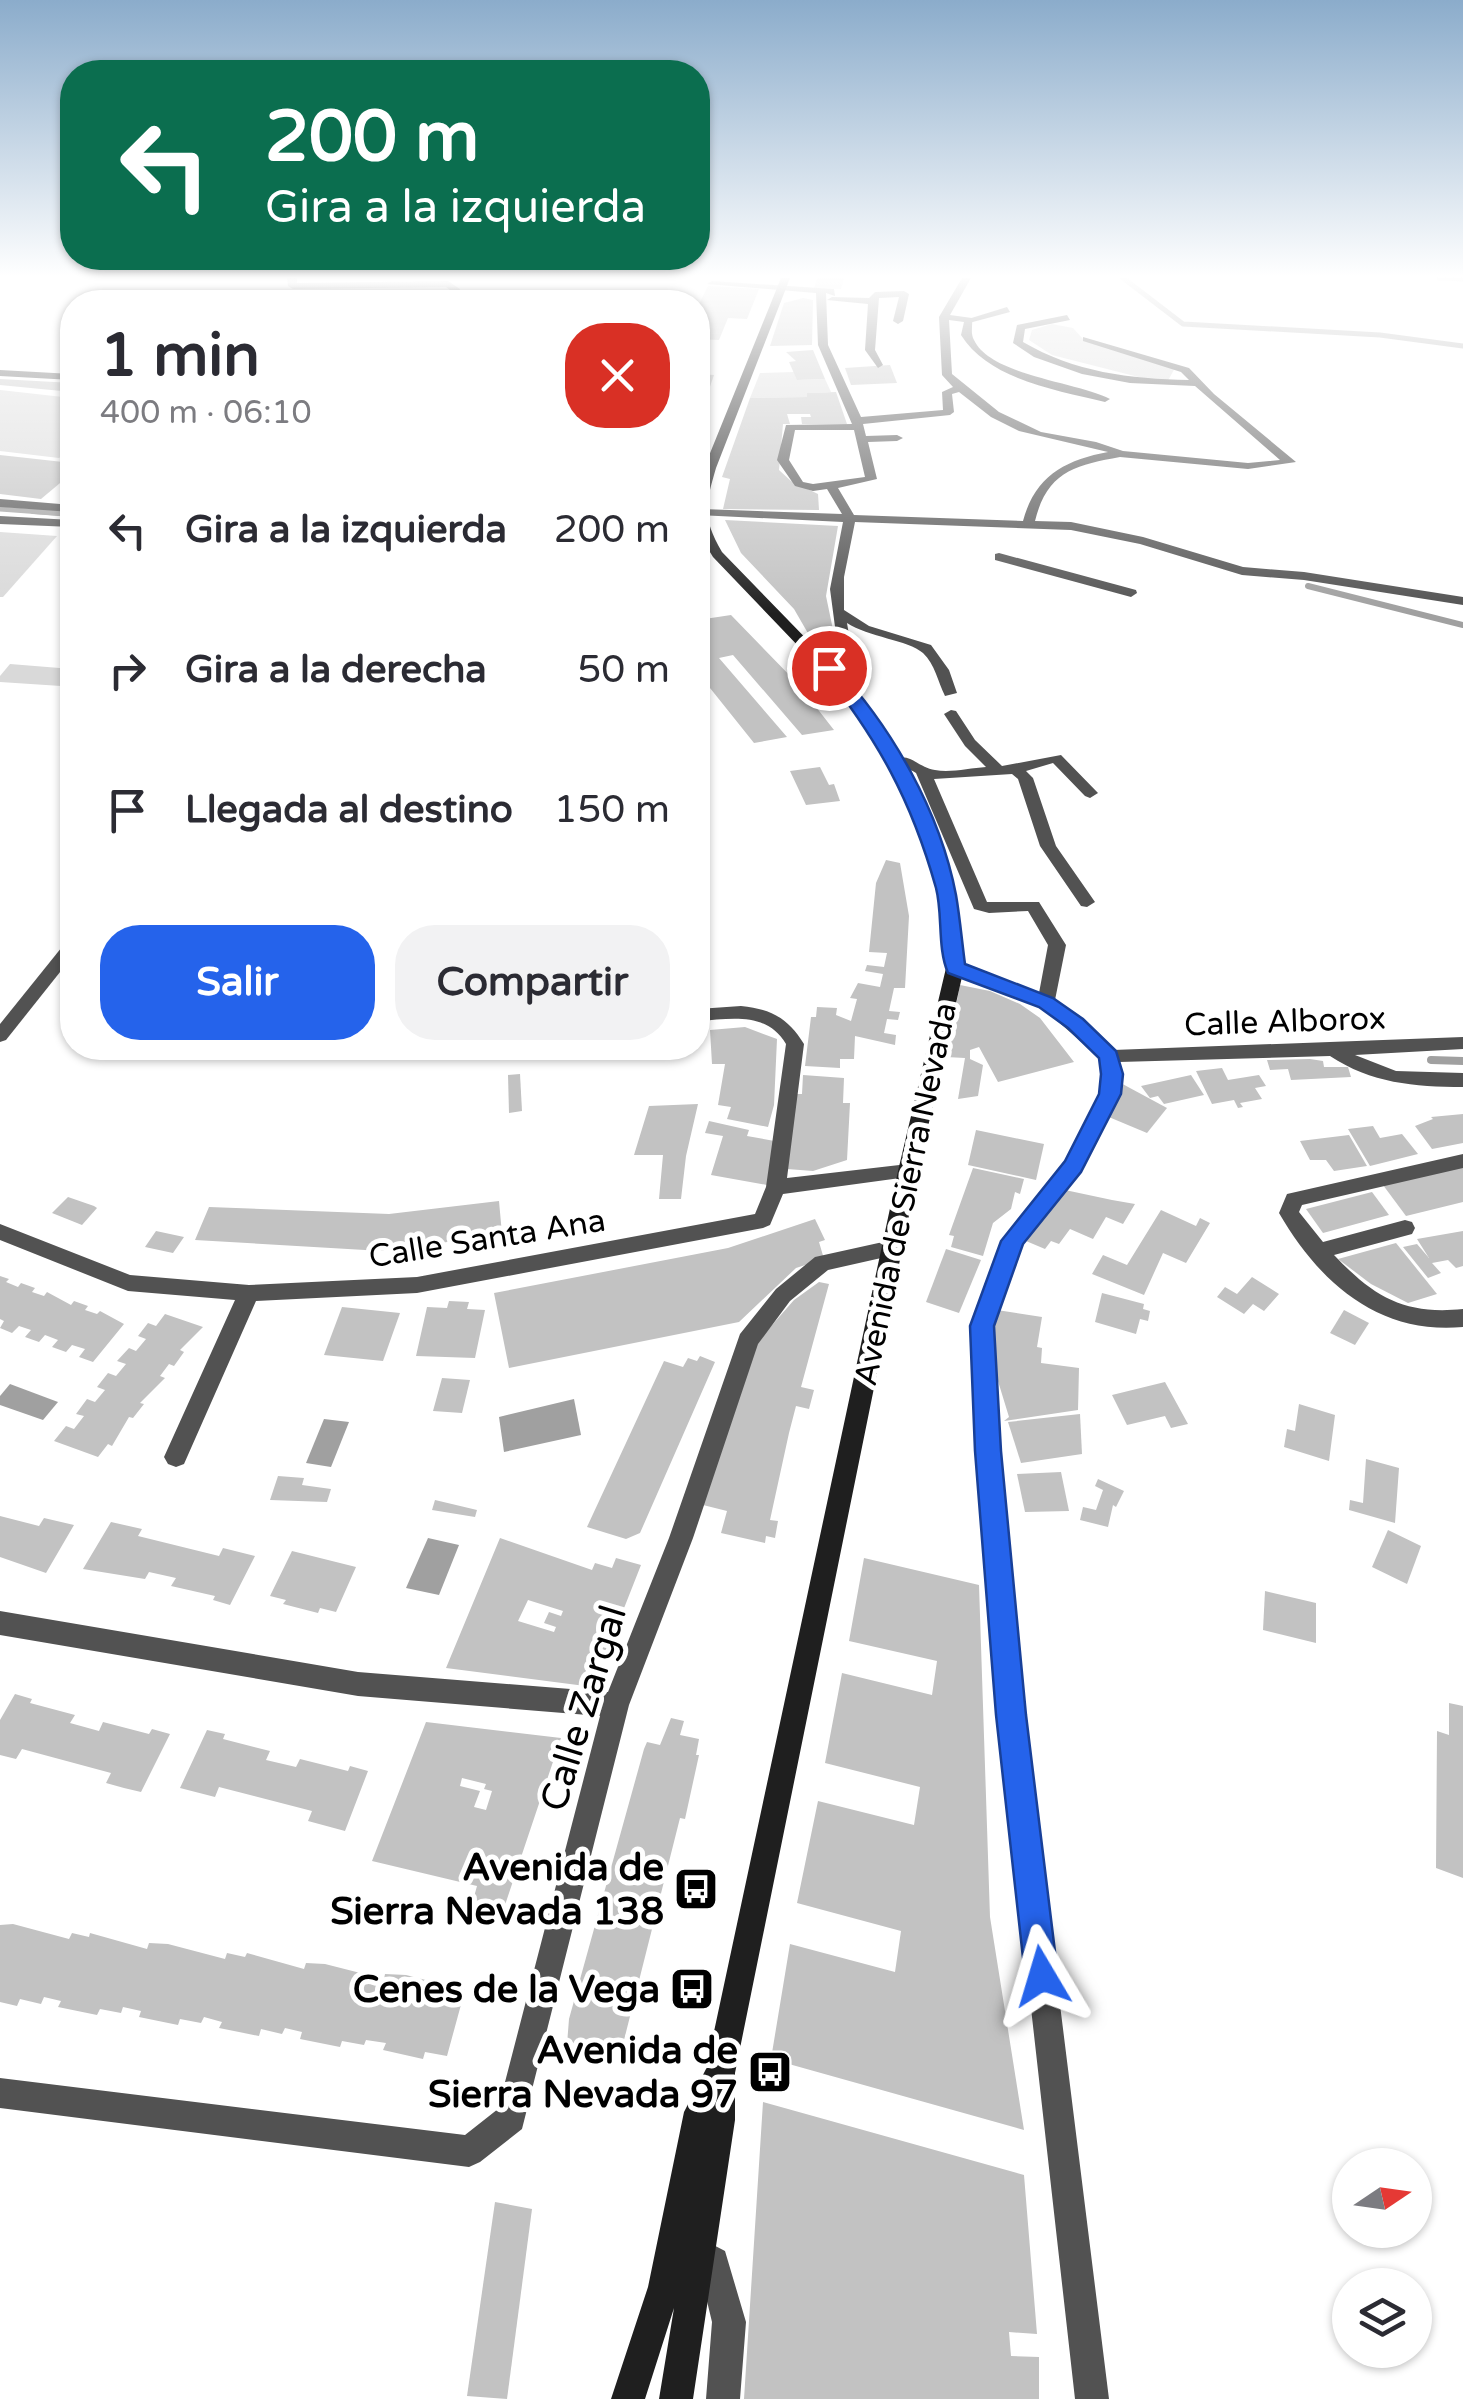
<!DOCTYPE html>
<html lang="es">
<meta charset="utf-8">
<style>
:root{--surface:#fff;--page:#f2f2f3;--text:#2b2b33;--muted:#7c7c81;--accent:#2563eb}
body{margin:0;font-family:"Varela Round",sans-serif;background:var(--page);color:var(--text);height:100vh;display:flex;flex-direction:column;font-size:38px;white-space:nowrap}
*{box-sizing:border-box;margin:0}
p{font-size:32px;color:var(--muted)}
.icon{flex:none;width:55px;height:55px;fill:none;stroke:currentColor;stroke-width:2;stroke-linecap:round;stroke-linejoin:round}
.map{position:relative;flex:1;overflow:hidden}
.sheet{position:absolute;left:60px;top:290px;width:650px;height:770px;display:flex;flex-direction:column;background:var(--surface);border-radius:40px;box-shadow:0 2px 8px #0004}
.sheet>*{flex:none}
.guide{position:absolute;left:60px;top:60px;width:650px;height:210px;border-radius:40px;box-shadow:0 2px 8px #0004;background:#0b6e4f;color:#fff;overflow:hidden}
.needle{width:65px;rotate:77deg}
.controls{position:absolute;left:1332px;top:2148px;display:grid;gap:20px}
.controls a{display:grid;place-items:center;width:100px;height:100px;border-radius:50%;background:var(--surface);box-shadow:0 2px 8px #0004;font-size:50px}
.pin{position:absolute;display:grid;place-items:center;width:85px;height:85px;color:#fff;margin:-42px;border:5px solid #fff;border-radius:50%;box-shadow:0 2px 10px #0007}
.me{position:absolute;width:110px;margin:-55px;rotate:353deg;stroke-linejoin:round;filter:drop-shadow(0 0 8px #0008)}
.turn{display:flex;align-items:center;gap:35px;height:210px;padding:0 40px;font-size:45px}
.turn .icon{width:130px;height:130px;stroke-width:2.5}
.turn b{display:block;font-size:70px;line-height:85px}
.round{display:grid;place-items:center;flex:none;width:105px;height:105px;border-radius:40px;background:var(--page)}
.head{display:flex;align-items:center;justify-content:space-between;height:170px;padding:0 40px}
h1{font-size:60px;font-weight:800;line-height:75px}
.action{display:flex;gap:20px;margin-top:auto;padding:20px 40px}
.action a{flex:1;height:115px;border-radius:40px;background:var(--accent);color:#fff;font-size:40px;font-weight:800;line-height:115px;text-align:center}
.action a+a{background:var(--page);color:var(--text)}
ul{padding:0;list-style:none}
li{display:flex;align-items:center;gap:30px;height:140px;padding:0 40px}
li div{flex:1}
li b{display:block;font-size:38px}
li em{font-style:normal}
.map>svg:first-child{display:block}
.green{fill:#d9d9d9}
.water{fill:#a0a0a0}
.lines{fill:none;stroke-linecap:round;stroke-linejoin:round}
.stream-far2{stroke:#a0a0a0;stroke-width:5}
.stream-far1{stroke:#a0a0a0;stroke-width:6}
.stream{stroke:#a0a0a0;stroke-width:8}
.building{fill:#c2c2c2;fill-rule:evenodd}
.lane{fill:#525252;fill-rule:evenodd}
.street{fill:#525252;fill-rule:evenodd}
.secondary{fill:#1f1f1f;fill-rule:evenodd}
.route{fill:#2563eb;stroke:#184099;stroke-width:2.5}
.labels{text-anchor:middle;stroke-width:10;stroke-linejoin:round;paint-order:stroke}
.street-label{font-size:32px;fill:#000;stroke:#fff}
.near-street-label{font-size:38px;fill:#000;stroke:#fff}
.near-poi-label{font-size:38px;font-weight:bold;fill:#000;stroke:#fff;text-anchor:end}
</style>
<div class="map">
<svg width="1463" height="2399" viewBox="0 0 1463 2399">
<rect width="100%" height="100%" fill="#fff"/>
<g class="green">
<polygon points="1052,324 1073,328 1083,339 1175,368 1166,384 1052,355 1029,340 1032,330"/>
<polygon points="794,372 798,380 825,379 831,392 808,393 807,397 750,398 760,373"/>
<polygon points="0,390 72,398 72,448 59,458 0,451"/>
<polygon points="0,532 57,536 3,597 0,597"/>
<polygon points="10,664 72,669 61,686 0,682 0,676"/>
</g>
<g class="water">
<polygon points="10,1384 58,1402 43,1420 0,1405 0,1396"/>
<polygon points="574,1399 581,1435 504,1452 499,1417"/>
<polygon points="324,1419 349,1422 331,1467 306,1463"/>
<polygon points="428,1538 459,1545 439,1595 406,1588"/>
</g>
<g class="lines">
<g class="stream-far2">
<polyline points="1123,278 1183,324 1380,335 1463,346"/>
<polyline points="1439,278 1463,279"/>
<polyline points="0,509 69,514"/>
</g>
<g class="stream-far1">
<polyline points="33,511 72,514"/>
<polyline points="1308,586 1463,625"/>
</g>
<polyline class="stream" points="1431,1060 1463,1061"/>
</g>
<g class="building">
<polygon points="817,278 844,278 841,289 814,288"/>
<polygon points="708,286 759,289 747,319 728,318 719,340 698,339 707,316 702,316 698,324 698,306"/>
<polygon points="803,298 813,300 812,345 770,346 784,303"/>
<polygon points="813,350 825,379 797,380 789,362 796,361 786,352"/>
<polygon points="890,365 897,383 851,385 845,368"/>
<polygon points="698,374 714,375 698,421"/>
<polygon points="0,379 72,383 72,392 0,385"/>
<polygon points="836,392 847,424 802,424 801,417 811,417 810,414 787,414 790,424 783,424 779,470 791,481 818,494 819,510 723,509 730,479 722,477 750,398 807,397 807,393"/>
<polygon points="0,455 72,463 72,473 41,499 0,494"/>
<polygon points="725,520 838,526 826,596 837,649 826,650 809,635 794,609 741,553"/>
<polygon points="731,615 798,684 834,730 802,735 733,655 719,658 787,737 754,743 698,673 698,620"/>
<polygon points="820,767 829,785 834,784 840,801 806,805 790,771"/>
<polygon points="886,860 900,863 909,916 905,988 894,988 889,1011 900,1012 898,1020 887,1019 884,1033 896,1035 895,1045 855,1036 854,1059 840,1059 840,1068 805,1066 811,1017 816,1017 817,1007 837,1008 836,1015 851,1021 857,999 850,998 858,983 880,987 883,974 865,971 867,965 884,967 887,953 869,952 876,883"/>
<polygon points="960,985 990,991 1020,1004 1040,1018 1074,1062 998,1082 979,1047 970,1050 970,1059 983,1065 978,1096 958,1099 965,1058 946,1057"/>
<polygon points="745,1027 777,1039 774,1105 768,1127 727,1119 731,1107 718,1105 725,1064 712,1064 710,1030"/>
<polygon points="1310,1059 1323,1061 1324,1067 1348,1067 1351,1077 1291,1080 1288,1069 1270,1070 1267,1060"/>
<polygon points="1222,1068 1228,1080 1259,1075 1266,1086 1255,1088 1262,1099 1240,1103 1243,1107 1238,1108 1234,1100 1212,1104 1196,1071"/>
<polygon points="520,1074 522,1111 509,1113 508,1075"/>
<polygon points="803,1075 844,1078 843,1103 850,1103 847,1160 813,1171 787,1169 791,1094 802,1094"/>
<polygon points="1191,1075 1204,1095 1164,1104 1158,1096 1150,1098 1141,1086"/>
<polygon points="1117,1081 1167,1108 1147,1133 1104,1115"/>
<polygon points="698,1104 686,1156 681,1199 659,1199 663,1155 634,1155 649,1106"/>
<polygon points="1463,1114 1463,1143 1432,1149 1415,1126 1433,1119 1431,1117"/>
<polygon points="709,1121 749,1130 747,1136 780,1142 767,1185 711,1175 723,1136 705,1133"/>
<polygon points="1373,1126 1380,1138 1402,1134 1418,1154 1370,1166 1348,1129"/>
<polygon points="976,1130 1044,1144 1036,1180 968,1165"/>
<polygon points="1349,1135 1367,1166 1334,1171 1326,1160 1310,1160 1300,1141"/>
<polygon points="1463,1166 1463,1202 1406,1216 1383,1185"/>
<polygon points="973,1168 1024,1179 1020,1194 1015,1192 1011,1209 993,1223 983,1256 951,1247 954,1236 949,1235"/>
<polygon points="1065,1190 1112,1200 1135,1204 1123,1224 1106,1217 1093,1239 1070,1229 1059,1244 1051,1241 1045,1249 1026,1241"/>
<polygon points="1372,1192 1389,1215 1323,1233 1306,1209"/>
<polygon points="68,1197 94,1206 97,1208 82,1225 52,1213"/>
<polygon points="499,1201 502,1234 413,1247 382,1251 195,1240 209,1207 389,1214"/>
<polygon points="1161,1210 1196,1226 1200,1218 1210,1223 1186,1263 1163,1253 1144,1295 1092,1274 1103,1255 1127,1265"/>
<polygon points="815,1219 825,1240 819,1242 824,1259 796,1268 739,1322 509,1368 494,1293 728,1248"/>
<polygon points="156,1231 184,1237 173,1253 145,1247"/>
<polygon points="1463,1231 1463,1266 1456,1268 1448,1260 1432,1263 1441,1273 1428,1278 1403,1247 1417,1244 1429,1258 1417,1239"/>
<polygon points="1396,1243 1437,1294 1408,1303 1371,1284 1338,1259"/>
<polygon points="946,1249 981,1260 959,1313 926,1302"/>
<polygon points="0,1276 9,1279 6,1282 18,1287 21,1283 35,1288 32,1292 44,1296 47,1292 71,1305 74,1301 88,1306 85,1310 97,1314 100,1311 124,1324 93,1362 79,1357 85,1349 72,1345 66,1352 52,1347 58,1340 45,1335 39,1342 25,1337 31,1330 19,1326 12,1333 0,1328 4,1321 0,1319"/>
<polygon points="1252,1277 1279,1294 1264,1311 1253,1304 1244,1314 1217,1297 1225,1287 1237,1294"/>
<polygon points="819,1282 829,1284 801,1387 814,1390 809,1409 796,1406 789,1433 770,1520 778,1521 775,1538 766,1536 765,1543 721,1533 727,1511 703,1505 758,1341 794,1300"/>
<polygon points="1102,1293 1144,1304 1143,1309 1150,1311 1148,1321 1140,1319 1136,1334 1095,1322"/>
<polygon points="449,1301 469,1302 467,1309 485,1310 475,1358 416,1356 427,1307 447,1308"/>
<polygon points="342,1307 400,1313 383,1361 324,1355"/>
<polygon points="997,1310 1042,1317 1037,1347 1042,1348 1041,1363 1079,1368 1078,1410 1004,1421 1009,1417 990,1355"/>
<polygon points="1344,1310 1369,1323 1355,1345 1330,1333"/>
<polygon points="165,1314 203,1327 180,1350 184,1352 174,1366 169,1364 160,1376 165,1378 140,1403 144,1404 133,1418 129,1417 112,1446 108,1444 98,1457 54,1441 66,1426 74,1429 84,1416 76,1414 87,1399 95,1402 105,1390 97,1387 108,1373 116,1376 126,1364 117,1361 129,1348 136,1351 146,1339 138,1336 148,1323 156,1326"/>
<polygon points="700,1356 715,1362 640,1533 626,1539 587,1527 664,1361 683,1367 688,1358 697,1361"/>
<polygon points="442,1378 470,1380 462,1413 433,1411"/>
<polygon points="1165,1382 1188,1424 1171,1428 1165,1416 1127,1425 1112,1395"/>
<polygon points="1299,1404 1335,1415 1329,1461 1284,1447 1287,1429 1295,1431"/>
<polygon points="1080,1414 1082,1454 1021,1463 1008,1422"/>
<polygon points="1366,1459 1399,1468 1395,1523 1349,1510 1350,1500 1363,1503"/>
<polygon points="1061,1472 1069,1511 1025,1512 1017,1474"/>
<polygon points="278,1476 304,1478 302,1485 331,1489 327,1502 270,1500"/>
<polygon points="1098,1479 1124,1491 1116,1507 1113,1505 1108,1527 1080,1520 1083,1507 1096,1510 1103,1490 1095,1486"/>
<polygon points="435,1500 477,1510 475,1517 432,1510"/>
<polygon points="0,1516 39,1526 44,1518 74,1525 46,1573 0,1557"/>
<polygon points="111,1522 142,1529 138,1536 219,1556 223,1548 255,1556 230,1605 213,1600 215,1596 171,1586 176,1578 149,1572 145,1579 83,1569"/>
<polygon points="1388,1530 1421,1546 1407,1584 1372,1567"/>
<path d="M500,1538L592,1570L595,1563L612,1568L616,1558L641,1565L593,1687L446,1668ZM528,1600L563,1611L561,1616L549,1612L544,1623L556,1627L554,1632L518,1621Z"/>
<polygon points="292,1551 356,1567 336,1612 320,1608 318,1613 283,1604 286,1600 270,1596"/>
<polygon points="864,1558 979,1585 990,1917 1024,2130 771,2059 790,1944 895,1972 901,1931 797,1903 818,1801 914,1825 920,1787 825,1763 842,1673 932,1695 937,1661 849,1641"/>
<polygon points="1265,1591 1316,1603 1316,1643 1263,1630"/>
<polygon points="15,1694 32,1699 30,1703 75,1715 70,1723 99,1731 103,1722 149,1734 152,1729 170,1734 141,1792 124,1788 106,1783 111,1773 22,1749 16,1759 0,1755 0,1720"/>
<polygon points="1449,1703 1463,1706 1463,1878 1436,1868 1437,1731 1449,1735"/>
<polygon points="671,1718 684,1721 680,1735 699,1739 696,1755 699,1755 685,1819 680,1818 619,2060 566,2057 569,2019 644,1749 647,1742 660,1745"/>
<path d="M426,1722L561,1738L503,1911L472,1904L477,1886L372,1861ZM462,1778L486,1784L484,1789L492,1791L486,1810L474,1807L480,1791L460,1786Z"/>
<polygon points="207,1730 225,1734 223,1739 270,1751 266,1760 296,1767 300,1759 348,1771 350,1766 368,1771 345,1831 308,1821 312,1811 254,1796 219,1787 215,1797 180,1788"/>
<polygon points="13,1924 69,1939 72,1933 89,1937 90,1933 147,1949 149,1943 168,1944 225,1959 227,1953 245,1957 247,1953 304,1969 306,1963 325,1964 384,1979 385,1974 406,1975 465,1990 447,2056 425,2052 423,2059 383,2050 386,2043 366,2040 364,2045 342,2041 340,2047 300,2039 302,2032 285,2028 282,2034 261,2029 259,2036 219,2028 222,2022 204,2017 201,2023 180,2019 178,2025 139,2017 141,2011 123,2007 121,2013 100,2009 97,2015 58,2007 61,2001 44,1997 41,2004 20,1999 17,2006 0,2002 0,1925"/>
<polygon points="763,2102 1024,2175 1037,2334 1009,2332 1011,2356 1039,2357 1039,2399 744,2399"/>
<polygon points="495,2202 532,2209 507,2399 467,2396"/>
</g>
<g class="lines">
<polygon class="lane" points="1007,307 1010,312 969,323 965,320"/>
<g class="street">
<polygon points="287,278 297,278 297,283 448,281 460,289 457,302 449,302 450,290 446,287 293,289 288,286"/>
<path d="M962,278H971L950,315L972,318C973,326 970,333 974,340C991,376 1078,382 1110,399L1105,402C1057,390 989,380 961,335L964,322L949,320L952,374L999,412L1041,432L1096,442L1123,451L1248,463L1280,460L1195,386L1130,383L1082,374L1034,357L1013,343L1017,325L1067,315L1070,320L1025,329L1023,342C1074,372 1130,379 1189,380L1181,372L1083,341V337L1189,368L1214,394L1296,462L1248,469L1120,457C1075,465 1047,472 1035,521L1071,522L1143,537L1243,567L1304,572L1463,597V605L1304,580L1242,575L1140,544L1071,530L855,522L844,577V610L869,626L931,645L949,670L957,693L945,696C938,682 935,664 923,653C908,640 868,637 847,623L853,659L834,672H824V666L839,657L830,589L843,522L698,515V510L702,509L842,514L827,489L813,491L795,486L777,460L786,425L852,424L818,345L816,293L707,284L712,281L834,289L835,296L826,293L828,345L861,417L943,410L942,392L953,387L942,375L939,317ZM959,392L991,417L1019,431L1108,452C1065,460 1035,476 1023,521L854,515L838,488L877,479L868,442L897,441L903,438L897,435L866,436L863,424L950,415L954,412L952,394ZM795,430H854L865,477L813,484L803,482L789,460Z"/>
<polygon points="875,292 904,291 909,294 903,321 898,324 893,321 899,297 879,298 875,350 883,365 878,368 865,350 868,304 827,300 832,297 869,298"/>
<polygon points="0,370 72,374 72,380 0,376"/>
<polygon points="0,499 72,505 72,512 0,507"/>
<polygon points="0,516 72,520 72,527 0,524"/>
<polygon points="999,553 1136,590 1137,593 1131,597 995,560 995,554"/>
<path d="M951,710L956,711L975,740L1002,766L1061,755L1098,793L1090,798L1085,796L1053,763L1026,771L1033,778L1056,846L1095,902L1087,907L1081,906L1040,846L1018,779L1012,774L934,779L987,902H1039L1066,945L1055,1000L1113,1050L1463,1037V1049L1355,1055L1396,1071L1463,1073V1087C1414,1087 1371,1083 1330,1056L1119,1062V1094L1080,1171L1022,1244L993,1326L999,1451L1024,1715L1109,2399H1075L998,1715L977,1451L971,1326L1006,1235L1065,1162L1101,1094L1100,1058L1040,1006L949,972L946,968L955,962L1039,993L1048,945L1028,911L989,913L974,909L916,773C908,767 895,769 889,762C908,749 916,767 935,770C950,773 970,768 986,767L965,746L944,714Z"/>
<polygon points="72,941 72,957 6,1040 0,1042 0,1024 66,942"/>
<path d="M741,1006C771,1009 788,1018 804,1044L787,1178L908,1164L915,1166L918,1171L915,1176L783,1194L770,1225L763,1228L417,1293L256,1301L184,1464L176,1467L168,1464L164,1457L235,1300L128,1291L0,1240V1224L130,1275L249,1285L417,1277L755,1214L766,1187L786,1044C766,1011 731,1019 698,1021V1009Z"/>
<path d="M1463,1154V1168L1302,1205L1299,1212L1323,1242L1405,1220L1412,1222L1415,1228L1412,1234L1334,1255C1374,1297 1404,1315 1463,1309V1327C1378,1335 1319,1282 1279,1213L1287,1194Z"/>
<polygon points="892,1240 899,1242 902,1248 899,1254 828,1270 790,1301 758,1344 693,1538 629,1705 522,2129 480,2162 469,2167 0,2108 0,2078 465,2135 498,2109 600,1716 358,1696 0,1635 0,1611 358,1672 608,1692 669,1538 740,1334 776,1289 815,1257"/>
<polygon points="700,2238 725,2251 746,2322 740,2399 706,2399 712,2322 700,2272 689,2265 684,2254 689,2243"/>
</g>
<path class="secondary" d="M781,278H790L716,468C705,506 702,517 722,552L859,693L903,762L936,833L955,893L964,968L918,1171L735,2073V2120L693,2399H659L674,2308L645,2399H611L648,2287L684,2112L706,2069L898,1171L946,968L939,893L920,833L889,762L848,698L713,557C694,527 694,501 704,468Z"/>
</g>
<linearGradient id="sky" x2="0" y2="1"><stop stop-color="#8baccb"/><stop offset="0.45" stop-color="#fff"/><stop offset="1" stop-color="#fff" stop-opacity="0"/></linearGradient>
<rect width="1463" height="614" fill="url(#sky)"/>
<path class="route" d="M823,665H834C892,727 940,811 956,895C960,918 962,942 965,964L1053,998L1083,1019L1116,1051L1123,1074L1121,1094L1081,1172L1023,1244L994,1326L1001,1451L1026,1715L1058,1976L1053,1988L1042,1993L1030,1988L1025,1976L996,1715L975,1451L970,1326L1001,1241L1065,1161L1099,1094L1101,1074L1099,1058L1068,1028L1039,1007L948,973C937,947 943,915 936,888C911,799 878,740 821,668Z"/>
<defs>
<symbol id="bus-square" viewBox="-11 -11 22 22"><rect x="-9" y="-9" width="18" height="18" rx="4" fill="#000" stroke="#fff"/><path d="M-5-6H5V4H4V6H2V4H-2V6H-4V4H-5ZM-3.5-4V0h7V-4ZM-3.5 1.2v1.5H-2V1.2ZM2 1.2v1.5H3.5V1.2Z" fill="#fff"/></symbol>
</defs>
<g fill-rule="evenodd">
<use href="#bus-square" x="671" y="1864" width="50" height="50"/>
<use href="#bus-square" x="667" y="1964" width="50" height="50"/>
<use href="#bus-square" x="745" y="2047" width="50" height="50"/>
</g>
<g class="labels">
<g class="street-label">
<text transform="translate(1285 1021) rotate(-2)" y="11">Calle Alborox</text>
<text transform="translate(905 1194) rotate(-78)" y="11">Avenida de Sierra Nevada</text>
<text transform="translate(487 1238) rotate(-9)" y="11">Calle Santa Ana</text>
</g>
<g class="near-street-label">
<text transform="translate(583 1708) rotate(-73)" y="13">Calle Zargal</text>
</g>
<g class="near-poi-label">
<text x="664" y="1880">Avenida de<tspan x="664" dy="44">Sierra Nevada 138</tspan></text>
<text x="660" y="2002">Cenes de la Vega</text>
<text x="738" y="2063">Avenida de<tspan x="738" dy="44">Sierra Nevada 97</tspan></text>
</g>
</g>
</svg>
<div class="controls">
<a><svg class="needle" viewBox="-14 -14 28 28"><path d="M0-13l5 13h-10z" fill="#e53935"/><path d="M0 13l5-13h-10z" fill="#7c7c81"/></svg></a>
<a><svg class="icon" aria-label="layers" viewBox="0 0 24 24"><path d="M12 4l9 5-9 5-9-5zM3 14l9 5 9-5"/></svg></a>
</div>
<div class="pin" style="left:829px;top:668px;background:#d93025"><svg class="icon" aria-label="arrive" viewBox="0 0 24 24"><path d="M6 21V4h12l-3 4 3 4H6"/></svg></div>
<svg class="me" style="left:1042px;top:1976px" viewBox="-20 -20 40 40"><path d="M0-17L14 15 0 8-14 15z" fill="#2563eb" stroke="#fff" stroke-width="4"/></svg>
<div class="guide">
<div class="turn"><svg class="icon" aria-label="left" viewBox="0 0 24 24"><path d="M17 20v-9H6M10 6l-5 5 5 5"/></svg><div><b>200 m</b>Gira a la izquierda</div></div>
</div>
<section class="sheet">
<div class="head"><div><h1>1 min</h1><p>400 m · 06:10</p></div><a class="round" style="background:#d93025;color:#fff"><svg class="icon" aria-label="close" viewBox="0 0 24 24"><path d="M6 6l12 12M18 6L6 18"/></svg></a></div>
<ul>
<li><svg class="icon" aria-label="left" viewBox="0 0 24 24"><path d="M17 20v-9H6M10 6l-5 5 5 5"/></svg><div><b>Gira a la izquierda</b></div><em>200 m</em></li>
<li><svg class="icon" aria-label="right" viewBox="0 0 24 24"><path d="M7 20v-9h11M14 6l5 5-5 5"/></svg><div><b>Gira a la derecha</b></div><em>50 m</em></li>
<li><svg class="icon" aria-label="arrive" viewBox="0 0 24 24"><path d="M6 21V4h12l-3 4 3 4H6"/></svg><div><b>Llegada al destino</b></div><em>150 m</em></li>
</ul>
<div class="action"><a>Salir</a><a>Compartir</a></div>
</section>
</div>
